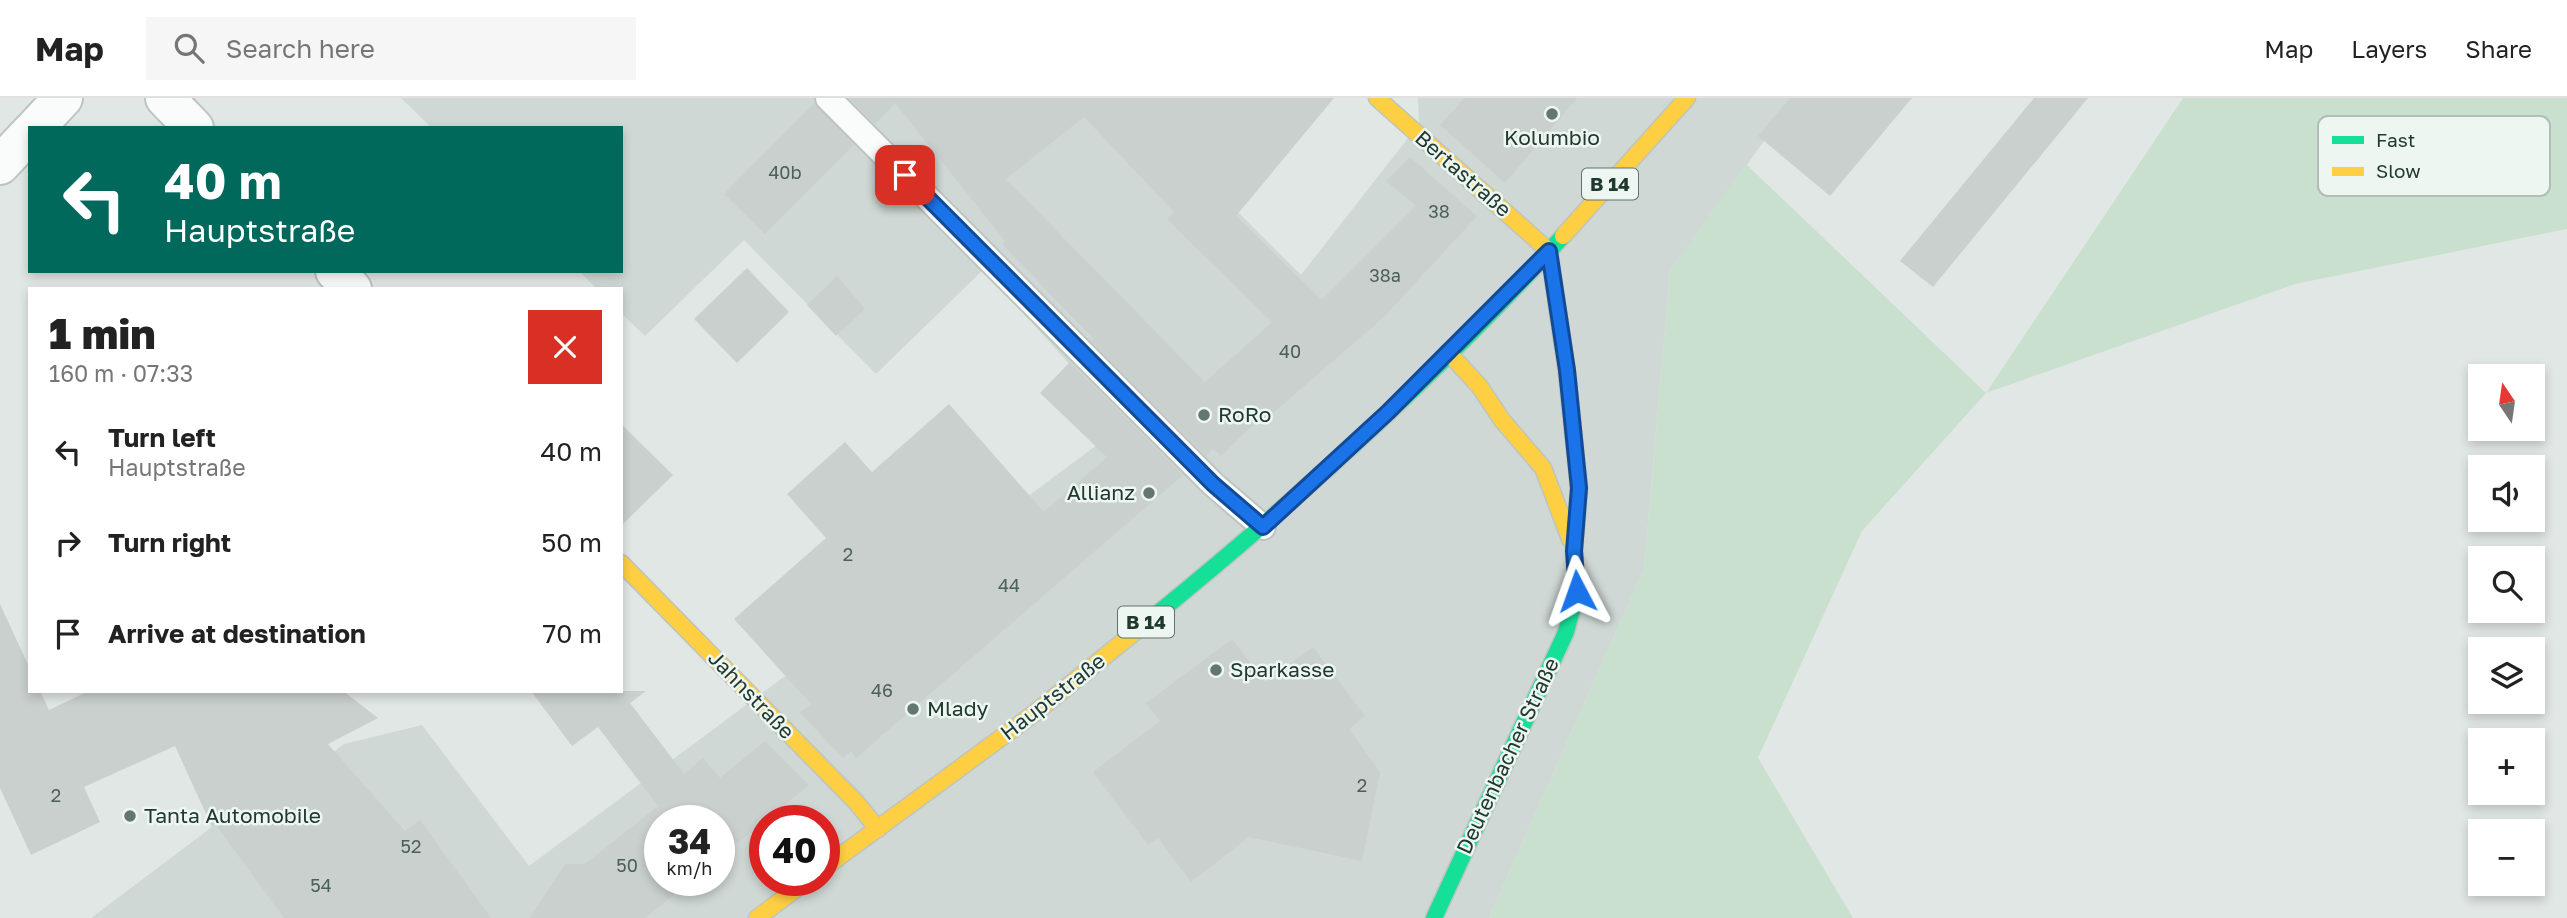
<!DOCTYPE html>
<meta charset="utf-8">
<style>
:root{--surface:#fff;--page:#f6f6f6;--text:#222;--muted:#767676;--line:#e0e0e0}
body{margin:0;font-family:"Golos Text",sans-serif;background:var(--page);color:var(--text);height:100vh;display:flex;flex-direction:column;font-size:26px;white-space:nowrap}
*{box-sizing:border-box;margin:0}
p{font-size:23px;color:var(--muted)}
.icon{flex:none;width:38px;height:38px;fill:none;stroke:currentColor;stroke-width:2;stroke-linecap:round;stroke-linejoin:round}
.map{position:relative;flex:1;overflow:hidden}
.panel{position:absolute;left:28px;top:189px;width:595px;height:406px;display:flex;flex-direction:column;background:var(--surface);border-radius:0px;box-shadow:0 4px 10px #0003}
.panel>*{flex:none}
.guide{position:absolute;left:28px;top:28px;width:595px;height:147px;border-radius:0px;box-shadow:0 4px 10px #0003;background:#00695c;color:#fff;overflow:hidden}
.needle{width:46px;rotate:347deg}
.buttons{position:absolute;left:2468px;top:266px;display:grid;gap:14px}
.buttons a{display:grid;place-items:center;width:77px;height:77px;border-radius:0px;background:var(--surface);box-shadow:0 4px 10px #0003;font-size:35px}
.speed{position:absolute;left:644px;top:707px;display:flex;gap:14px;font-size:35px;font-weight:700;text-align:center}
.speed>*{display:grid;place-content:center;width:91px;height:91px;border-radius:50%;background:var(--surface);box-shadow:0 4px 10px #0003;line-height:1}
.speed small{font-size:18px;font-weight:400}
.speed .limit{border:10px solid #d22;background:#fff;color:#111}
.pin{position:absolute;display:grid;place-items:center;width:60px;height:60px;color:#fff;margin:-30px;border-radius:14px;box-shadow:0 4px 10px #0006}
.me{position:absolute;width:77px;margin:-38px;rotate:356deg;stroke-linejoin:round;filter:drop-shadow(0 0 5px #0008)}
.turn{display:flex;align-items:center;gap:24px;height:147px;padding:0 21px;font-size:32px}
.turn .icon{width:91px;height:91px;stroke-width:2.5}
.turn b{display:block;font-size:49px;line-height:60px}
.round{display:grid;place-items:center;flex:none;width:74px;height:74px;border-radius:0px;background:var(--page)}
.overview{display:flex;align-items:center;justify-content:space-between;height:119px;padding:0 21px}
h1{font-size:42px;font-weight:800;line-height:52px}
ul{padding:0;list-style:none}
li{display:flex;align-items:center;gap:21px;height:91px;padding:0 21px}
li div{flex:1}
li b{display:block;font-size:26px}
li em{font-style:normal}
header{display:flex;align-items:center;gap:42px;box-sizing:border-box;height:98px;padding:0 35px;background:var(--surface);border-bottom:2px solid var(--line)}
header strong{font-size:33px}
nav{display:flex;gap:38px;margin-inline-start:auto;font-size:24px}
.search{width:490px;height:63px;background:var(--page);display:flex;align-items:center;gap:18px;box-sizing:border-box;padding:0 24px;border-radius:0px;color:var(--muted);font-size:26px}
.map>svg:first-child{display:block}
.built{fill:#cfd8d4;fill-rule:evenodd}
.green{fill:#cae0cf}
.building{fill:#cad0cd;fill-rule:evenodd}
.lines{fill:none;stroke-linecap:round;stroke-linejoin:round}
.lane-casing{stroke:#bec4c1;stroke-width:28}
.street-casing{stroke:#bec4c1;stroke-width:42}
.fast-casing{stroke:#bdc5c1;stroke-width:19}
.slow-casing{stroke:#bdc5c1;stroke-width:19}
.lane{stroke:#fafbfb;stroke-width:24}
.street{stroke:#fafbfb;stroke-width:38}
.fast{stroke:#16e098;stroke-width:16}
.slow{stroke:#ffcf43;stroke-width:16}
.route-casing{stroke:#114b97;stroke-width:18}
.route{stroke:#1a73e8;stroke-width:12}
.poi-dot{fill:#647670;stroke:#eef6f2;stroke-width:2.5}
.labels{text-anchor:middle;stroke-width:5;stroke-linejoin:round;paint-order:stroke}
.number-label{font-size:18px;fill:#4b6059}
.shield{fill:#eef6f2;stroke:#5e726b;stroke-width:2}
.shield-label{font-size:19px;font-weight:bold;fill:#203931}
.poi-label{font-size:21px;fill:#203931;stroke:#eef6f2;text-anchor:start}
.street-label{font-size:21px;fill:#203931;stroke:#eef6f2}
.key{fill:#eef6f2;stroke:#b0bdb8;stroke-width:2}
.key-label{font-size:19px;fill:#203931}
</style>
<header>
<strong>Map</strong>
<div class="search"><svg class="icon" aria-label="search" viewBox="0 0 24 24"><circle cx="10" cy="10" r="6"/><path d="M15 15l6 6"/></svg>Search here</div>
<nav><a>Map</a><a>Layers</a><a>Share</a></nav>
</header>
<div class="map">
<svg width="2567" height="820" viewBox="0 0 2567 820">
<rect width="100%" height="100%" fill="#e1e7e4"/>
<path class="built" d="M401,0H1124L1301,177L1419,26L1418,0H1795L1670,173L1644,471L1489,820H91L212,729L281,697L344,646L422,627L529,768L1124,327L984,171L876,276L744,142L645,238L621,215V191H597L579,173H621V30H432ZM660,723H719V782H660ZM765,723H824V782H765Z"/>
<polygon class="green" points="2183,0 2567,0 2567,131 2295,186 1986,295 1862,433 1758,660 1853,820 1489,820 1644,471 1670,173 1746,66 1986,295"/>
<g class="building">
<path d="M849,0H1334L1236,118L1322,202L1416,108L1386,83L1410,59L1477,118L1384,219L1273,315L1269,311L1221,358L1213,351L1206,358L1091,243L1093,240L1002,146L1005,143L895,5L875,26ZM1084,19L1174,114L1167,121L1272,224L1205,284L1006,81Z"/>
<polygon points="1465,0 1577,0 1505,85 1440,27"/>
<polygon points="1790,0 1912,0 1830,98 1758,38"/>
<polygon points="2034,0 2088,0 1933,189 1900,163"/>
<polygon points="814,5 854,47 765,136 724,96"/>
<polygon points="747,170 789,214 737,265 694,221"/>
<polygon points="837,178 865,211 836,238 807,207"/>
<polygon points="1070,264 1183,377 856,660 851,653 843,660 800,615 811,606 734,521 826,440 787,396 845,344 872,374 949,306 1044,414 1107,359 1040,295"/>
<polygon points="621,326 673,377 621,428"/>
<polygon points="0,506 30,571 30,593 40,593 49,612 89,593 343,593 378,620 328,646 405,733 420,722 491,820 284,820 216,727 212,729 175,648 84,689 100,724 31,757 0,690"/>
<polygon points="1232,541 1265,584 1313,549 1365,618 1349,631 1380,674 1362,763 1249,739 1191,784 1158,740 1148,747 1093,674 1160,623 1146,605"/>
<polygon points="531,593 646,593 630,605 684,676 703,660 720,680 765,643 809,687 719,760 719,723 660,723 660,782 692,782 645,820 530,820 565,766 585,766 658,708 598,629 572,648"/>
</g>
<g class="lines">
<defs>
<polyline id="lane" points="828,0 1213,386 1263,429"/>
<g id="street">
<polyline points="165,0 194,30"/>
<polyline points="35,30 63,0"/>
<polyline points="0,67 30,35"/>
<polyline points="335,173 352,191"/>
</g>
<g id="fast">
<path d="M1157,516C1299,400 1440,274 1563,138"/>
<polyline points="1434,820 1566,534 1577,493 1574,453 1579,390 1567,276"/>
</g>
<g id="slow">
<polyline points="1377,0 1549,153 1567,276"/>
<polyline points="1563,138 1687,0"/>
<polyline points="1448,254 1480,289 1502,322 1543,370 1570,441"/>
<polyline points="621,465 856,704 878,731"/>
<polyline points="824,770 1036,614 1157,516"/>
<polyline points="757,820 808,782"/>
</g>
</defs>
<use href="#lane" class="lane-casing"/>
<use href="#street" class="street-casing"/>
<use href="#fast" class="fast-casing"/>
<use href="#slow" class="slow-casing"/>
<use href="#lane" class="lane"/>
<use href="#street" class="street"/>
<use href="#fast" class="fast"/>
<use href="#slow" class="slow"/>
</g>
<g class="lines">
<defs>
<polyline id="route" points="905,77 1213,386 1263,429 1388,314 1549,153 1567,272 1579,390 1574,453 1577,493"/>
</defs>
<use href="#route" class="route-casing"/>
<use href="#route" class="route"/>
</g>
<g class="poi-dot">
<circle cx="1552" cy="16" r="7"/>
<circle cx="1204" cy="317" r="7"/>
<circle cx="1149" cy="395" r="7"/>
<circle cx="1216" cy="572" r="7"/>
<circle cx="913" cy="611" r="7"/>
<circle cx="130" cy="718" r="7"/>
</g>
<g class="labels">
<g class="number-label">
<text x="785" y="81">40b</text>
<text x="1439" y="120">38</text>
<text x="1385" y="184">38a</text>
<text x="1290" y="260">40</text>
<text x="848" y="463">2</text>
<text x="1009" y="494">44</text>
<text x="882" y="599">46</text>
<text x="1362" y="694">2</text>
<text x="56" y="704">2</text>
<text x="411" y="755">52</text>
<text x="627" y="774">50</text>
<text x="321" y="794">54</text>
</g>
<g class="shield">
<rect x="1582" y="70.5" width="56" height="31" rx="5"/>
<rect x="1118" y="508.5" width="56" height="31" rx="5"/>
</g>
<g class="shield-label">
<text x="1610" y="93">B 14</text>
<text x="1146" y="531">B 14</text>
</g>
<g class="poi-label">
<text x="1552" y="47" text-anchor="middle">Kolumbio</text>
<text x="1218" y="324">RoRo</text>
<text x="1135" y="402" text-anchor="end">Allianz</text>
<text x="1230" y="579">Sparkasse</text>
<text x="927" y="618">Mlady</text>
<text x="144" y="725">Tanta Automobile</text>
</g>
<g class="street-label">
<text transform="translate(1463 76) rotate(41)" y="7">Bertastraße</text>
<text transform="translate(751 597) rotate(46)" y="7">Jahnstraße</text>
<text transform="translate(1053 599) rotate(-38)" y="7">Hauptstraße</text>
<text transform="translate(1508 658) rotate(-65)" y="7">Deutenbacher Straße</text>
</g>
</g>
<rect x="2318" y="18" width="232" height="80" rx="10" class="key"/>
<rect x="2332" y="38" width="32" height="8" fill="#16e098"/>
<rect x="2332" y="69" width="32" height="9" fill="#ffcf43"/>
<g class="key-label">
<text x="2376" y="49">Fast</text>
<text x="2376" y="80">Slow</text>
</g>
</svg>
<div class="buttons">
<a><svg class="needle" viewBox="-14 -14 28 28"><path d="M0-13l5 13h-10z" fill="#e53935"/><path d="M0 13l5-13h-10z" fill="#767676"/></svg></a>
<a><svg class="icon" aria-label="sound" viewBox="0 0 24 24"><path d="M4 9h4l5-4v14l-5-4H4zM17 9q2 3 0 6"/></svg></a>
<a><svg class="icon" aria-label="search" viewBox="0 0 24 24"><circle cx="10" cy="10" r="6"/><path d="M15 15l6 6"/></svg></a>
<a><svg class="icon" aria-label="layers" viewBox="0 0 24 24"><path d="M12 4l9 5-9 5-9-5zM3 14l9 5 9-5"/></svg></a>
<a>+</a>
<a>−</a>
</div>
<div class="speed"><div>34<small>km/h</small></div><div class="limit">40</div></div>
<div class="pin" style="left:905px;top:77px;background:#d93025"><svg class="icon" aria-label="arrive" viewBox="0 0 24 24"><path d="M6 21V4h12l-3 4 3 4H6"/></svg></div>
<svg class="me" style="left:1577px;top:493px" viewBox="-20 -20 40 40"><path d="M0-17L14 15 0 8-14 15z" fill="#1a73e8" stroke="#fff" stroke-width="4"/></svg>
<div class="guide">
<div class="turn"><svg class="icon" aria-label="left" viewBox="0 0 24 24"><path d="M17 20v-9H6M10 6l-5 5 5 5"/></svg><div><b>40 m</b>Hauptstraße</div></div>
</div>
<section class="panel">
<div class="overview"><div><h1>1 min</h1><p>160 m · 07:33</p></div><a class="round" style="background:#d93025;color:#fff"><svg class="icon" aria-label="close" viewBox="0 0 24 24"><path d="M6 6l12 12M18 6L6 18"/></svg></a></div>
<ul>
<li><svg class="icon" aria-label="left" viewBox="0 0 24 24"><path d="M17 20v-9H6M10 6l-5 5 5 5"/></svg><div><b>Turn left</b><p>Hauptstraße</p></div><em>40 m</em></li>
<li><svg class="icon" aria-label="right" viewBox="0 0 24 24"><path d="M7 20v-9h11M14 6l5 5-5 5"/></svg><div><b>Turn right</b></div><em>50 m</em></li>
<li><svg class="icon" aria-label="arrive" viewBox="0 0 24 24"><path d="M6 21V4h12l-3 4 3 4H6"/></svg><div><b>Arrive at destination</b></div><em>70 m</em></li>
</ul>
</section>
</div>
